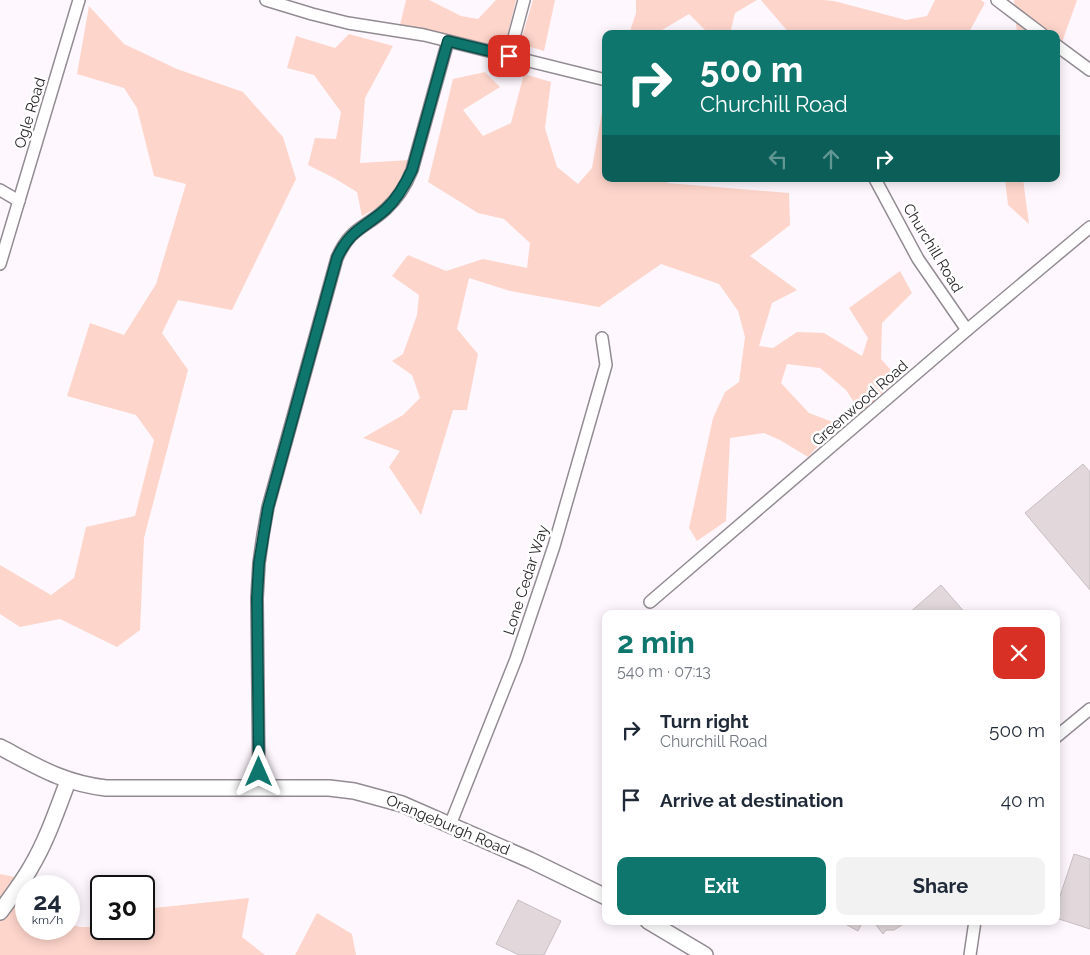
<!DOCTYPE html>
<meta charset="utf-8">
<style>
:root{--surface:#fff;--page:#f2f2f3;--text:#1f2937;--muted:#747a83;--accent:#0f766e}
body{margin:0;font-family:Raleway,sans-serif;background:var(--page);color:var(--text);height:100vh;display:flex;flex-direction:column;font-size:19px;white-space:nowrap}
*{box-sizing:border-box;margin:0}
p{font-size:16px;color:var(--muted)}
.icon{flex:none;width:28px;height:28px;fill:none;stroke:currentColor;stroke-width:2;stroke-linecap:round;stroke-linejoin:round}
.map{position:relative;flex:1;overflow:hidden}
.side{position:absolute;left:602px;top:610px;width:458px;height:315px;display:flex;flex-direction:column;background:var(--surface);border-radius:10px;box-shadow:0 2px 12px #0003}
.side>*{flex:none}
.banner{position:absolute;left:602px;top:30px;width:458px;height:152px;border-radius:10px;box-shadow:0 2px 12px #0003;background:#0f766e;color:#fff;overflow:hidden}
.speed{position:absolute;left:15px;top:875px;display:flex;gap:10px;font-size:25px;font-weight:700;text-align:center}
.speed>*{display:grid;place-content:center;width:65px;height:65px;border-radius:50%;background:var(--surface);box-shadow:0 2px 12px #0003;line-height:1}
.speed small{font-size:12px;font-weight:400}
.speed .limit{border:2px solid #111;border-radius:8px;background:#fff;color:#111}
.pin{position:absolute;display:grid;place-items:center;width:42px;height:42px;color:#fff;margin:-21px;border-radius:10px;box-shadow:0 2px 8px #0006}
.me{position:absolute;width:55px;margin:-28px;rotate:0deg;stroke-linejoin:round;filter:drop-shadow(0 0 4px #0008)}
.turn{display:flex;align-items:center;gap:18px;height:105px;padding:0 15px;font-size:22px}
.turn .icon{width:65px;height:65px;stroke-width:2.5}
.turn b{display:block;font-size:35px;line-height:42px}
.lanes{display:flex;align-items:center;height:48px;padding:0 15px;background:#0003;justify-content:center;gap:25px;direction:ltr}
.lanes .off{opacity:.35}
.round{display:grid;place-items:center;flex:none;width:52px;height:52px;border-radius:10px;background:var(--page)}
.headline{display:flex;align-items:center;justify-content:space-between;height:85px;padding:0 15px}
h1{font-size:30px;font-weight:700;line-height:38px;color:var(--accent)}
.button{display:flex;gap:10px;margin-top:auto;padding:10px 15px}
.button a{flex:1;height:58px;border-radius:10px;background:var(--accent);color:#fff;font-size:20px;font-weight:700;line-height:58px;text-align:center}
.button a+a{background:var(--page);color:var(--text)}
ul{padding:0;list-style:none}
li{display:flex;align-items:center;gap:15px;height:70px;padding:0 15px}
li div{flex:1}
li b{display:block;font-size:19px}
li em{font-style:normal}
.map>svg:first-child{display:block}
.green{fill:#fed5cb}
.building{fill:#e2d8db;stroke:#c7bec0}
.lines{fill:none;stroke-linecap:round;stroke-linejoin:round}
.street-casing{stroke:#928c92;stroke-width:14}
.secondary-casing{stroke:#928c92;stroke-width:18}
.street{stroke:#fff;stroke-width:11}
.secondary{stroke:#fff;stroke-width:15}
.route-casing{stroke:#0a4d48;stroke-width:12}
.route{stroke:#0f766e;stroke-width:9}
.labels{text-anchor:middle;stroke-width:5;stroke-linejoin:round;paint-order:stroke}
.street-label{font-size:15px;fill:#211e21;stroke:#fff}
</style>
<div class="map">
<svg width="1090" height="955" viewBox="0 0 1090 955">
<rect width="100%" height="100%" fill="#fef7fe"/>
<g class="green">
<polygon points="406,0 429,0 461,16 478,19 496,0 516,0 504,49 400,25"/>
<polygon points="533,0 555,0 544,51 520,44"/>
<polygon points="636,0 757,0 735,13 730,34 706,34 707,32 689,14 662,30 660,34 629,34 636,13"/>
<polygon points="761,0 823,0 834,1 906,20 927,16 935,0 981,0 985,3 968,34 790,34"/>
<polygon points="1014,0 1077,0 1056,59 1056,34 1017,34"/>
<polygon points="89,6 124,44 177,69 243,92 283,137 296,179 232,310 178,300 162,333 188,370 144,538 140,630 117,647 60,619 20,627 0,614 0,565 51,595 74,578 86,527 135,516 154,440 136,415 67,396 90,323 124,335 156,284 186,184 154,176 137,108 124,88 77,74"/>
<polygon points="349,34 393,46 365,98 360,163 410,160 389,201 362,216 357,192 334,178 308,165 315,138 336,139 341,112 314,75 287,68 296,36 335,48"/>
<polygon points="485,72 500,87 463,110 483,136 511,123 524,74 551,82 545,128 557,167 578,184 592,168 606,90 606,179 660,179 668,183 789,193 790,225 750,256 797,290 772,303 759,346 773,348 797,332 824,333 862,356 868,338 849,308 900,271 912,293 882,323 881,359 898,378 861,413 846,390 820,368 787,364 781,383 809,413 838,424 808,457 780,440 764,433 730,438 726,521 697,541 689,528 713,418 725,392 739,382 745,337 738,311 719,284 661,264 599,307 510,291 469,278 457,329 478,354 467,410 453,410 421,515 389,467 400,451 363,438 403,415 420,398 412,375 392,361 403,354 417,315 419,295 392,276 408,255 446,271 483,259 527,268 530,243 504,219 478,213 428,182 453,79"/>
<polygon points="1005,179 1023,179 1029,224 1008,205"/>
<polygon points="0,874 50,884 50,886 26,886 26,929 69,929 69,924 80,927 98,927 101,922 101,929 144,929 144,904 154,908 249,898 242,937 265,955 0,955"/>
<polygon points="317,913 352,934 356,955 295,955"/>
</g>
<g class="building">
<polygon points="1083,464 1090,472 1090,590 1025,513"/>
<polygon points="941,585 966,614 908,614"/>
<polygon points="1074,854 1090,859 1090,929 1056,918 1056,908"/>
<polygon points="518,900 561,921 544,955 519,955 496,944"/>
<polygon points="840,921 863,921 858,931"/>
<polygon points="873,921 908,921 894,930 886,930 883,934"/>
</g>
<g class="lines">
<defs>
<g id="street">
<polyline points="266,0 312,14 348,23 424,35 606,80"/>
<polyline points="997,0 1042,34"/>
<polyline points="1056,45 1090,70"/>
<polyline points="509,56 524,0"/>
<polyline points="875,179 918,259 967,330"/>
<polyline points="0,190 19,201"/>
<polyline points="0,264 79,0"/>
<polyline points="650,602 967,330 1090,227"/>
<polyline points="1056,737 1090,709"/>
<path d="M259,788L257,598L259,563L263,535L268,507L337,258C351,227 364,229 386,209C398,198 406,185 412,170L448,41"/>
<polyline points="450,825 516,659 544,576 554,546 606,365 602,338"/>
<polyline points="970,955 975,921"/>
</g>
<g id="secondary">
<path d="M0,747C38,767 63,783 106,788H329L354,791L402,804L530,860L606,897"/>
<path d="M0,912C11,897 22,883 31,867C47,840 57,810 68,781"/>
<polyline points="648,921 705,955"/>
</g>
</defs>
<use href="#street" class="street-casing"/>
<use href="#secondary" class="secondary-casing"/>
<use href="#street" class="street"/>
<use href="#secondary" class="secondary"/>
</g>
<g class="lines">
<defs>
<path id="route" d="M259,772L257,598L259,563L268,508L337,258C350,229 365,228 386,209C398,198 405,185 412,170L448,41L509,56"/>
</defs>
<use href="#route" class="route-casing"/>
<use href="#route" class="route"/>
</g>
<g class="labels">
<g class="street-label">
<text transform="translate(30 113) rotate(-73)" y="5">Ogle Road</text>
<text transform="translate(933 248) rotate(59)" y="5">Churchill Road</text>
<text transform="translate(860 403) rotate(-41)" y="5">Greenwood Road</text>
<text transform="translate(526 580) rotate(-72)" y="5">Lone Cedar Way</text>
<text transform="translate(448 825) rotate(23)" y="5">Orangeburgh Road</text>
</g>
</g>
</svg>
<div class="speed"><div>24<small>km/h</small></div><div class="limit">30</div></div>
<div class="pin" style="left:509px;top:56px;background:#d93025"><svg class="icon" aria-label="arrive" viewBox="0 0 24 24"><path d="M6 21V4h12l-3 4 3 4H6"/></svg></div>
<svg class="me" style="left:259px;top:772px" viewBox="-20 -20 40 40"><path d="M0-17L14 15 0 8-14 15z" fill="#0f766e" stroke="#fff" stroke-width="4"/></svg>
<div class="banner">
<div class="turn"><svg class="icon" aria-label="right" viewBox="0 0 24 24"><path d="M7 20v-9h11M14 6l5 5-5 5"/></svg><div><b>500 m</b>Churchill Road</div></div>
<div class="lanes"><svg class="icon off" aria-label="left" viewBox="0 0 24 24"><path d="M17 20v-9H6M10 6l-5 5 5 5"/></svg><svg class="icon off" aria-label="ahead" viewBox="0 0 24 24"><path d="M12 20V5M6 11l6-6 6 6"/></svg><svg class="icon" aria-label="right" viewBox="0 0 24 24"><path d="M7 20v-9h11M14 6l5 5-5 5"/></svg></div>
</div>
<section class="side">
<div class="headline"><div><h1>2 min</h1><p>540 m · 07:13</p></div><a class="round" style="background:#d93025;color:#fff"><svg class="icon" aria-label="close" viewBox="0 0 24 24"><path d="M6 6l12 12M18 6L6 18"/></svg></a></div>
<ul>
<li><svg class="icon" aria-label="right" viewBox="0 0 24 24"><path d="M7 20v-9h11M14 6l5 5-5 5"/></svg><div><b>Turn right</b><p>Churchill Road</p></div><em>500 m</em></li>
<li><svg class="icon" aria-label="arrive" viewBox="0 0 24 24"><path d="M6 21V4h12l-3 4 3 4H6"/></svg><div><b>Arrive at destination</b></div><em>40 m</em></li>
</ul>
<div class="button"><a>Exit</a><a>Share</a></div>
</section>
</div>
